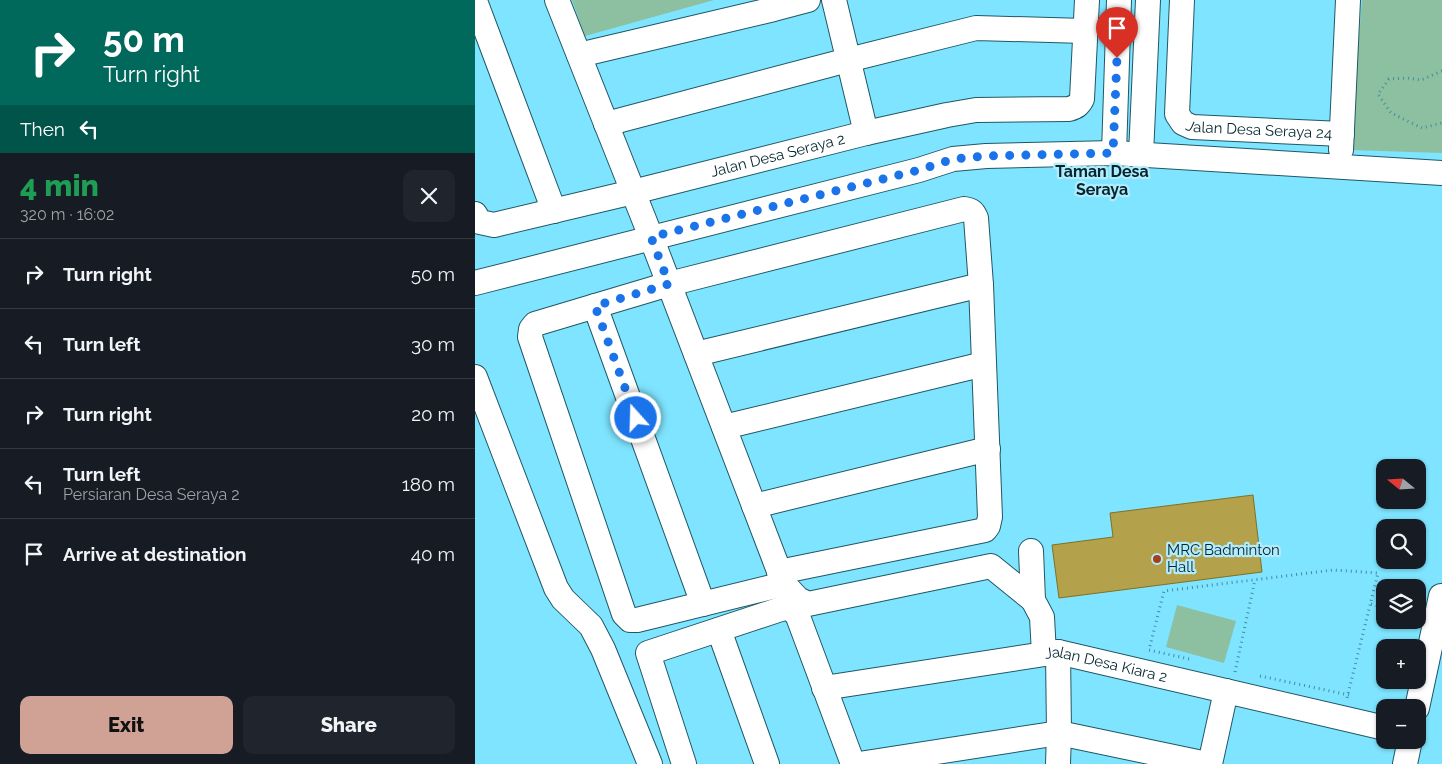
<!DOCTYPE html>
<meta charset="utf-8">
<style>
:root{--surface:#171b24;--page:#20242c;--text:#f1f3f6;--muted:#9ea1a6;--line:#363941;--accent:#cfa295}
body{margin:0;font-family:Raleway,sans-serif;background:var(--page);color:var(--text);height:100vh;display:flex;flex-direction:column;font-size:19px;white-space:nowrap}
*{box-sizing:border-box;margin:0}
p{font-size:16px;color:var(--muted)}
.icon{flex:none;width:28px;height:28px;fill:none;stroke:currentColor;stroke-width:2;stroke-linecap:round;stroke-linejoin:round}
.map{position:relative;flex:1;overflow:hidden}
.drawer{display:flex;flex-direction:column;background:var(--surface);width:475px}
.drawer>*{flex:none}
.top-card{background:#00695c;color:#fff;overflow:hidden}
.needle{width:32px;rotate:288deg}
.tools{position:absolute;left:901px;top:459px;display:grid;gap:10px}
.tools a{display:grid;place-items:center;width:50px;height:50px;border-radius:10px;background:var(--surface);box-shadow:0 1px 4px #0004;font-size:25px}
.pin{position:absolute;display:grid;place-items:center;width:42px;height:42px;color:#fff;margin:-51px -21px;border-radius:50% 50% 50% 0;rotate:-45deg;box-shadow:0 0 5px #0007}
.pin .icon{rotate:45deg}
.me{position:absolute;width:55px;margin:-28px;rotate:340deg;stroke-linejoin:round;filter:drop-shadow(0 0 4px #0008)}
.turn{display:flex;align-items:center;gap:18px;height:105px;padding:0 20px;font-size:22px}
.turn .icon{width:65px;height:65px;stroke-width:2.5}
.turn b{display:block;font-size:35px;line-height:42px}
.then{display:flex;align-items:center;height:48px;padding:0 20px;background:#0003;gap:10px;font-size:19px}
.round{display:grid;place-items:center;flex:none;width:52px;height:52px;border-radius:10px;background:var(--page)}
.summary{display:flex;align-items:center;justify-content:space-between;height:85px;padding:0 20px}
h1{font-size:30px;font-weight:800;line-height:38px;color:#1e9e55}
.action{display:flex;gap:10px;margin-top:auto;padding:10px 20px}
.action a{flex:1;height:58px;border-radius:10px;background:var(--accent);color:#111;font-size:20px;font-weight:800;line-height:58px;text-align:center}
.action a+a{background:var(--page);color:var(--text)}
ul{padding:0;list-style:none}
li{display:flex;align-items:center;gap:15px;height:70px;padding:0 20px;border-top:1px solid var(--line)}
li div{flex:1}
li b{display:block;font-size:19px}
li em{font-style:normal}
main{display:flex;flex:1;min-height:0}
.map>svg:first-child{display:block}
.green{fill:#8cc0a0}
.building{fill:#b3a14c;stroke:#82711d}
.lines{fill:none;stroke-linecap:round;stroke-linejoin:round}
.minor-casing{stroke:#205865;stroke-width:26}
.path{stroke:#458c9e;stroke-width:3;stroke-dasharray:1 4;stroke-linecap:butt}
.minor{stroke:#fff;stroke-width:24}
.route{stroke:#1a73e8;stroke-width:9;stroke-dasharray:0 16.2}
.poi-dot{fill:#a63f1e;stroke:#b2ebfb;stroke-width:2}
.labels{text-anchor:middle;stroke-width:4.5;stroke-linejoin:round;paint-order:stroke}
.street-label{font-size:15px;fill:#03252d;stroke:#b2ebfb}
.poi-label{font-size:15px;fill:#03252d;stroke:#b2ebfb;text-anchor:start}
.neighbourhood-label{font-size:16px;font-weight:bold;fill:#03252d;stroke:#b2ebfb}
</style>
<main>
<section class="drawer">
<div class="top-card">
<div class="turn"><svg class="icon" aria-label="right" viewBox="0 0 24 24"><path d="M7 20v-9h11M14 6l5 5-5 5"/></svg><div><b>50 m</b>Turn right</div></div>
<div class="then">Then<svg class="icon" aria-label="left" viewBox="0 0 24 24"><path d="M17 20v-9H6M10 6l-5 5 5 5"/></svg></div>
</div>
<div class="summary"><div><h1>4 min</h1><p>320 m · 16:02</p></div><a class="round"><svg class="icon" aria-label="close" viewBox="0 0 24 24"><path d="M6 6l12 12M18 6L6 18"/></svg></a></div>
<ul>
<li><svg class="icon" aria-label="right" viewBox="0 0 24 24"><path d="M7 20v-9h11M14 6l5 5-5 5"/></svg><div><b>Turn right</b></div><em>50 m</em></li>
<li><svg class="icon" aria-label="left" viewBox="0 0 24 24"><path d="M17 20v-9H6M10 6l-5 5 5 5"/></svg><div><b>Turn left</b></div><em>30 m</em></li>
<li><svg class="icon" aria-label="right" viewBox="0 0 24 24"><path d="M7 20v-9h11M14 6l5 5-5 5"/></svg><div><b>Turn right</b></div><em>20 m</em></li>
<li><svg class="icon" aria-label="left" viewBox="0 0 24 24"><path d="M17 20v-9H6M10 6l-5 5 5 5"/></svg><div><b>Turn left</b><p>Persiaran Desa Seraya 2</p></div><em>180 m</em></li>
<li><svg class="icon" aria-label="arrive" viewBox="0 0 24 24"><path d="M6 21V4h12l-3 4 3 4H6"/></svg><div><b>Arrive at destination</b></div><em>40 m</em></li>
</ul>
<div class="action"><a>Exit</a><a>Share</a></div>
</section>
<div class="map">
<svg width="967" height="764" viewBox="0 0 967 764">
<rect width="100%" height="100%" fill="#7ee4ff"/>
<g class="green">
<polygon points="97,0 239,0 110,36"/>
<polygon points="887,0 967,0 967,153 875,150"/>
<polygon points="702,605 761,621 749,663 691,647"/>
</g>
<polygon class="building" points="778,495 787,572 584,598 577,545 638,537 635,513"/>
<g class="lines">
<defs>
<g id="minor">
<polyline points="82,0 176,237 309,584 323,599 333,604 516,566 558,600"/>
<polyline points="359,0 391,133"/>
<path id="s1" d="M707,0L702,114L708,123L717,127L867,134"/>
<polyline points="0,1 79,211"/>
<polyline points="104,55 299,9 333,0"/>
<polyline points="131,124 373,60 501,28 610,31"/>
<polyline points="866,150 873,0"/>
<polyline points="639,153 644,0"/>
<polyline points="666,155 673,0"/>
<path id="s2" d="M0,214L5,222L19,225L158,192L391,133L472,115L501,110L594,109C601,107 604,105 607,99L612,0"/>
<polyline points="0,283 444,170 478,159 511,156 639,153 967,173"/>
<polyline points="120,306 228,604"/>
<polyline points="221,354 506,285"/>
<polyline points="0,377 81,588 88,599 116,626 128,649 175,764"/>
<polyline points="249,427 509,364"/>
<polyline points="279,506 513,449"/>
<polyline points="556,551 558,600 567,617 569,654"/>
<path d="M304,572L510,530L513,526L515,517L506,285L501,218C498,211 496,210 489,209L194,284L60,324L56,329L55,337L149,614L155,620H162L309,584"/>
<polyline points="244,630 292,764"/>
<polyline points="583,652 584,733 583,764"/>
<path id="s3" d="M349,688L583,652L910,728"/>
<polyline points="942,708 966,596"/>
<polyline points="209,764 173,653 312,607 322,614 378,764"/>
<polyline points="384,764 584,733 732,764"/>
<polyline points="735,764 751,691"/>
<polyline points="930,764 935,740"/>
</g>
</defs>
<use href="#minor" class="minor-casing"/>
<g class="path">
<polyline points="967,71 946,80 932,78 914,79 903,94 916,113 947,128 967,123"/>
<polyline points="896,604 910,608"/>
<polyline points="714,659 674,650 689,591 858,570 903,573 872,698"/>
<polyline points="760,672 780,580"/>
<polyline points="785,676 874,695"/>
</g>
<use href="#minor" class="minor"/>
</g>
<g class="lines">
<polyline class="route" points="161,418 120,306 194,284 176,237 444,170 478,159 511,156 638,153 642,58"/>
</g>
<circle class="poi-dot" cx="682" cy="559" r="5"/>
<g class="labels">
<g class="street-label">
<text dy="5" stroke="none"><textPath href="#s1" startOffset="202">Jalan Desa Seraya 24</textPath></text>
<text dy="5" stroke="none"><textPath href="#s2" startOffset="316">Jalan Desa Seraya 2</textPath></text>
<text dy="5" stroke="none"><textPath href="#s3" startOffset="286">Jalan Desa Kiara 2</textPath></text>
</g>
<g class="poi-label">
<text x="692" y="555">MRC Badminton<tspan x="692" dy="17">Hall</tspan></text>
</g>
<g class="neighbourhood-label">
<text x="627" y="177">Taman Desa<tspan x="627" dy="18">Seraya</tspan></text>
</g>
</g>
</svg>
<div class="tools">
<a><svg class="needle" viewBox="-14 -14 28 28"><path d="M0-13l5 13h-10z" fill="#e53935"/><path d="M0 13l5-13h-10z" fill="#9ea1a6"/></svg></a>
<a><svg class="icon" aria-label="search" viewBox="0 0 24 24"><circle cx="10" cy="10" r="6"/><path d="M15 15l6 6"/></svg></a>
<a><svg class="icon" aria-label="layers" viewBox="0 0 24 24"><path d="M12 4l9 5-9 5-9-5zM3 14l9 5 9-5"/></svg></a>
<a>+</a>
<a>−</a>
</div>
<div class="pin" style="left:642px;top:58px;background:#d93025"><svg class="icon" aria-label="arrive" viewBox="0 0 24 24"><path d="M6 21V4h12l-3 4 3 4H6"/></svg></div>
<svg class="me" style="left:161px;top:418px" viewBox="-20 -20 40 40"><circle r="17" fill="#1a73e8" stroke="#fff" stroke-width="3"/><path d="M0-11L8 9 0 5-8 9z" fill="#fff"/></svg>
</div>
</main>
